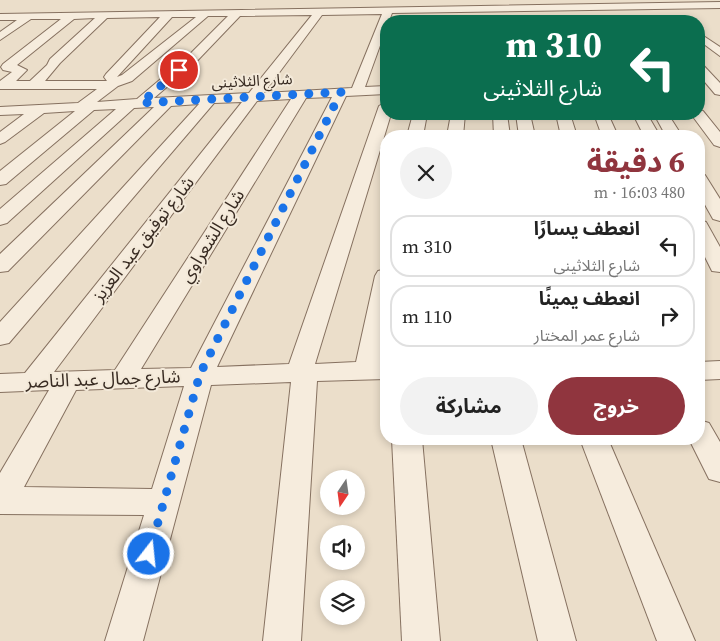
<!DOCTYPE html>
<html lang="ar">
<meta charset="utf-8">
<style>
:root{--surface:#fff;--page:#f2f2f2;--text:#222;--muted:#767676;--line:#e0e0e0;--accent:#90353e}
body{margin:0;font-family:"Source Serif 4","Noto Sans Arabic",serif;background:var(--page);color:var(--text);direction:rtl;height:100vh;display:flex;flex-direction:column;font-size:19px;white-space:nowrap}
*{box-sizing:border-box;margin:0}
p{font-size:16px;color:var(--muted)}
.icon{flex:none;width:28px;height:28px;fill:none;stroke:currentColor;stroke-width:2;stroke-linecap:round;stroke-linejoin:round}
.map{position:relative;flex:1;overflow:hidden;direction:ltr}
.sheet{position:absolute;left:380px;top:130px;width:325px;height:315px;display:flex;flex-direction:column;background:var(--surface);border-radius:20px;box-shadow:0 2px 8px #0003;direction:rtl}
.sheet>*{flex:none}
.guide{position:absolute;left:380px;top:15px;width:325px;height:105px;border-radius:20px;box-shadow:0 2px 8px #0003;direction:rtl;background:#0b6e4f;color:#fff;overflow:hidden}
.needle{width:32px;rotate:193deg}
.buttons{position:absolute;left:320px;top:470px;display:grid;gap:10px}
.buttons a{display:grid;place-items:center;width:45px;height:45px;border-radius:50%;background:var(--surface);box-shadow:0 2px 8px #0003;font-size:25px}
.pin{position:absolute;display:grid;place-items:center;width:42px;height:42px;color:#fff;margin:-21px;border:2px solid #fff;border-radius:50%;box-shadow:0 1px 5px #0007}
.me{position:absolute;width:55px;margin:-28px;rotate:16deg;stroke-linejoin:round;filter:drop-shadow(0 0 4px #0008)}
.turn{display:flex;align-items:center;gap:18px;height:105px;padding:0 20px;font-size:22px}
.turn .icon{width:65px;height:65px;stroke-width:2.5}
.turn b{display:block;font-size:35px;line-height:42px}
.round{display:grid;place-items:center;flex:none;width:52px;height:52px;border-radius:26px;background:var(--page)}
.head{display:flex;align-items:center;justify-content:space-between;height:85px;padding:0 20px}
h1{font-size:30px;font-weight:700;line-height:38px;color:var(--accent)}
.action{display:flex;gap:10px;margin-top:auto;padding:10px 20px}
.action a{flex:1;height:58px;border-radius:30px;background:var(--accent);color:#fff;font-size:20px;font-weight:700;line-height:58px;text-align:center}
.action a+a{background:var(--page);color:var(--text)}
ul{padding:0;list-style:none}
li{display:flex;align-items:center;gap:15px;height:62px;margin:0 10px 8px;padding:0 10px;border:2px solid var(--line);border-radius:20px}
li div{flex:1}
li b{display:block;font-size:19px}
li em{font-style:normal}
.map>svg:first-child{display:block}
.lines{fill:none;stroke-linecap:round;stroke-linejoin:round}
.minor-casing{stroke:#867160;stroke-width:2}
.minor{fill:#f6ecdd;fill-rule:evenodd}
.route{stroke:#1a73e8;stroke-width:9;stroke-dasharray:0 16.2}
.labels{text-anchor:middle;stroke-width:4;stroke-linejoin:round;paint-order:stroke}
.far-street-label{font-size:15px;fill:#382b22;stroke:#f3e9d9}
.street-label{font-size:18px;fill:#382b22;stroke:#f3e9d9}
</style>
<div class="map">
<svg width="720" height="641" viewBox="0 0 720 641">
<rect width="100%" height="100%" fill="#ebdeca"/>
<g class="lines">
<defs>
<g id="minor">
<path d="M720,2V8L392,13L389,21H386V29L365,87L386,86V94L346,96L217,367L289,364L379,106L386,102V114H391L315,364L356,362L375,276L378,271L386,269V336L382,361H386V379L317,381L301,641H263L291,382L211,385L143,641H105L144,515L0,514V473L49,390L0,392V374L25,373L242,102L214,103L9,343L0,345V322L199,104L171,106L8,271L0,272V254L154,107L134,108L7,223L0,225V209L116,109L94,110L6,184L0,185V171L75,111L44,113L5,142L0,144V132L24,114L0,115V107L78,103L97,89H0V81L12,72L3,70L1,67L3,64L61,19H31L0,40V32L17,20H0V14ZM382,14L352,88L264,93L322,15ZM312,15L249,93L154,98L196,62L240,16ZM208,16H228L188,56L137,99L97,102L118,86L132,81ZM160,17L106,74L104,77L107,81H45L60,63L107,18ZM172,17H196L122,75L117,77ZM95,18L50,59L47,65L30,81H16L27,70L17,65L74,19ZM332,97L191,368L141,369L306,98ZM291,99L115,370L54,372L257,101ZM184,386L152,489L24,487L76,390Z"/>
<polygon points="705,37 720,47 720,56 701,42 701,38"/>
<polygon points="699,64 703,65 720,83 720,95 715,94 699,75"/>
<polygon points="699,110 703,111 720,132 720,147 714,145 691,114 699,114"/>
<polygon points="413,114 427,114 423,136 407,136"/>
<polygon points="451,114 465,114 463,136 447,136"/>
<polygon points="493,114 507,114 510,136 494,136"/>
<polygon points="516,114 530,114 535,136 519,136"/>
<polygon points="556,114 570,114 577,136 561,136"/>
<polygon points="594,114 608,114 618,136 602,136"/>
<polygon points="633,114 647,114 660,136 644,136"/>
<polygon points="654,114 668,114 682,136 666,136"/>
<polygon points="699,174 705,175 720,199 720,221 713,219 699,194"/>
<polygon points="699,220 706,222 720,247 720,272 712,271 699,245"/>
<polygon points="720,361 720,379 699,380 699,362"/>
<polygon points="699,420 709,423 720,442 720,482 709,479 689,439 699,439"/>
<polygon points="392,439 422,439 440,641 402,641"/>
<polygon points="491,439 521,439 576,641 538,641"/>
<polygon points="580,439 608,439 695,641 657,641"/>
</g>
</defs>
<use href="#minor" class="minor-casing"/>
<use href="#minor" class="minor"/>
</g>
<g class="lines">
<polyline class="route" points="149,554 200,374 341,92 141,103 179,70"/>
</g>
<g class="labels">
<g class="far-street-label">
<text transform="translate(252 81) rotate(-3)" y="5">شارع الثلاثينى</text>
</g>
<g class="street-label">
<text transform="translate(212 236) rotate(-58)" y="6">شارع الشعراوي</text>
<text transform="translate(143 239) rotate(-52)" y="6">شارع توفيق عبد العزيز</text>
<text transform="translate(103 379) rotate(-2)" y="6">شارع جمال عبد الناصر</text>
</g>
</g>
</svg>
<div class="buttons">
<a><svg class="needle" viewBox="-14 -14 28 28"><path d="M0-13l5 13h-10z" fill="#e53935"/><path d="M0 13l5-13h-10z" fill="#767676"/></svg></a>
<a><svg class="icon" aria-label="sound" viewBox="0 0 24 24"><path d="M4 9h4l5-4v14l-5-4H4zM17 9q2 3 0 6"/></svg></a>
<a><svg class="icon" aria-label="layers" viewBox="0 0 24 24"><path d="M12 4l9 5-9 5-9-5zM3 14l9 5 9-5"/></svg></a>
</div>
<div class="pin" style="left:179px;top:70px;background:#d93025"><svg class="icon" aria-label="arrive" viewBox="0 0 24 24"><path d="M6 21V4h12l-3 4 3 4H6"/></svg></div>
<svg class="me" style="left:149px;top:554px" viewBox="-20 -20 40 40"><circle r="17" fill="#1a73e8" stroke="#fff" stroke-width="3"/><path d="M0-11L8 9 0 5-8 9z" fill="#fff"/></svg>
<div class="guide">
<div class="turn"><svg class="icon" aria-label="left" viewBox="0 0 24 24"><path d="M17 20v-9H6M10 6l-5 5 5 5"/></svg><div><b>310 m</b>شارع الثلاثينى</div></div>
</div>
<section class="sheet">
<div class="head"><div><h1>6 دقيقة</h1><p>480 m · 16:03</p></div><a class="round"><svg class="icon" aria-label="close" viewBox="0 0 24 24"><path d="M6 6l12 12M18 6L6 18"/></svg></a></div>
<ul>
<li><svg class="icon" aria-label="left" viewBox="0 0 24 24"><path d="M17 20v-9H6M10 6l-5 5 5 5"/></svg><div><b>انعطف يسارًا</b><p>شارع الثلاثينى</p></div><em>310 m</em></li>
<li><svg class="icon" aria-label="right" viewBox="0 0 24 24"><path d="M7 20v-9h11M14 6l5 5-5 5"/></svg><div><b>انعطف يمينًا</b><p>شارع عمر المختار</p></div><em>110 m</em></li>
</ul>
<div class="action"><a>خروج</a><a>مشاركة</a></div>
</section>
</div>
